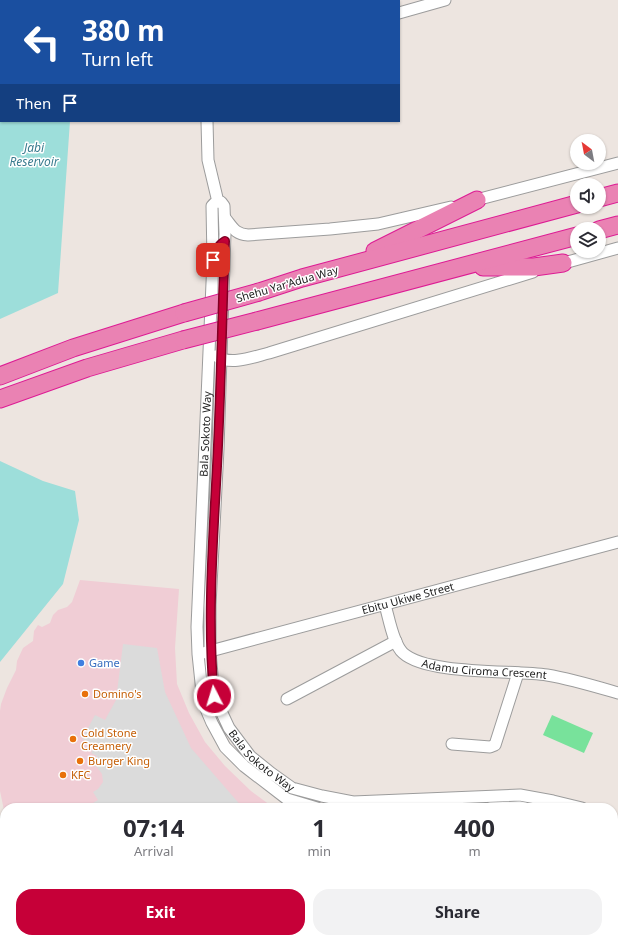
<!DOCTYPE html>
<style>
:root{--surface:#fff;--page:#f2f2f3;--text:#2b2b33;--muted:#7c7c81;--accent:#c60038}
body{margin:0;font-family:"Noto Sans",sans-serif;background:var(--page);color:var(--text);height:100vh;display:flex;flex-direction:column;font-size:15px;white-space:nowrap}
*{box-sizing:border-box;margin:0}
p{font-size:13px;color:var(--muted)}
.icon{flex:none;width:22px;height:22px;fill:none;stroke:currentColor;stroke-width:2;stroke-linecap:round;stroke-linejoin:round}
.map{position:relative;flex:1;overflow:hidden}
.sheet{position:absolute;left:0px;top:803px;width:618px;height:140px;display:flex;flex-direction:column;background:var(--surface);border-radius:16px 16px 0 0;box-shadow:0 1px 3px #0004}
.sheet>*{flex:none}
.guide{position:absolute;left:0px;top:0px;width:400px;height:122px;box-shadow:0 1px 3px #0004;background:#1a4fa0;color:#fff;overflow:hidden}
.needle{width:26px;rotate:328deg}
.buttons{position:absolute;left:570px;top:134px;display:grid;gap:8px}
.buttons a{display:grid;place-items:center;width:36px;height:36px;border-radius:50%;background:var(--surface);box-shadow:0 1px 3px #0004;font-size:20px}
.pin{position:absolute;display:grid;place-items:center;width:34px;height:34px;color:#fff;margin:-17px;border-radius:8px;box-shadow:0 2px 6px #0006}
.me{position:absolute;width:44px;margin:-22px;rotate:355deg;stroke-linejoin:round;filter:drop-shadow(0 0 3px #0008)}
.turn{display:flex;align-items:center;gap:14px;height:84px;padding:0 16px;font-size:18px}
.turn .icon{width:52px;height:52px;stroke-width:2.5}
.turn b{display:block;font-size:28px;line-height:34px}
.then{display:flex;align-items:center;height:38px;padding:0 16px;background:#0003;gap:8px;font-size:15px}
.eta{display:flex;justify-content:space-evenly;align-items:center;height:68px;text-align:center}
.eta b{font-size:24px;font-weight:700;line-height:28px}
.action{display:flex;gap:8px;margin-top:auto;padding:8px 16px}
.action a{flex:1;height:46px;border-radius:16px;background:var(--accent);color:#fff;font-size:16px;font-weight:700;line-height:46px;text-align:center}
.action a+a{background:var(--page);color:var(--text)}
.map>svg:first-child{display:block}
.commercial{fill:#f0cdd5}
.pitch{fill:#78e29b}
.parking{fill:#dbdbdb}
.water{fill:#9ddeda}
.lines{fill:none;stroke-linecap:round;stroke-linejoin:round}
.minor-casing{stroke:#9c9c9c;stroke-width:13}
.highway-casing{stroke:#dd1b94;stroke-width:19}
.minor{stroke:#fff;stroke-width:11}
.highway{stroke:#ea82b3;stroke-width:17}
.highway-bridge-casing{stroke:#dd1b94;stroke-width:19;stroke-linecap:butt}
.highway-bridge{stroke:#ea82b3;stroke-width:17}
.route-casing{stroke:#810024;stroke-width:10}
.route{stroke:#c60038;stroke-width:7}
.shop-dot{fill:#3f7fe0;stroke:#fff;stroke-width:1.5}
.food-dot{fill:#e8710a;stroke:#fff;stroke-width:1.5}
.labels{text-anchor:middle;stroke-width:3;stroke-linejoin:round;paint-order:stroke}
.street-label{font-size:11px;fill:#1b1b1b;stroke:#fff}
.shop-label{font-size:11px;fill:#366cbe;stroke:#fff;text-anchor:start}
.food-label{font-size:11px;fill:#c56008;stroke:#fff;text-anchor:start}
.water-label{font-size:12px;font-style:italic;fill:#3a7c8f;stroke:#fff}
</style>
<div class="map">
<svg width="618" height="943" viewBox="0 0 618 943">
<rect width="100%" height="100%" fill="#ede5e0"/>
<g class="commercial">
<polygon points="80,580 179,589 175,648 177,684 189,713 205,742 225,766 251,791 274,808 5,808 5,815 0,791 0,711 1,704 7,688 16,670 17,661 23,648 33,641 34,631 38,625 42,627 50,623 53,615 58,610 67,607 72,602"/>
<polygon points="46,938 195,938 183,943 49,943"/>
</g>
<polygon class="pitch" points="552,715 593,733 584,753 543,735"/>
<polygon class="parking" points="123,644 157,648 165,692 191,748 243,808 96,808 93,803 98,800 93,792 98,789 103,782 102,774 97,767 92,765 97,756 91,753 95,745 82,739 95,715 105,720 116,700"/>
<g class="water">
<polygon points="0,0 84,0 1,1 1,121 70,121 58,293 0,319"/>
<polygon points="0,461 43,481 75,491 79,520 63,584 0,662"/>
<polygon points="0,815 5,838 5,938 36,938 39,943 0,943"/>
<polygon points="355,938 448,938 455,943 349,943"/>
</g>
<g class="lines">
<defs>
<g id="minor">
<polyline points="210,1 210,0"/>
<polyline points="399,13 445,0"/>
<polyline points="207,121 208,160 218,202"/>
<polyline points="472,201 618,163"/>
<path d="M225,218C233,228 235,234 248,235L330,229L378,224L451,207"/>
<polyline points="557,265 618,248"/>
<path d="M216,356C231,366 253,357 269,353L533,272"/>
<path id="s1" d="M385,605C389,618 393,644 403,653C427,675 513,670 547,675C571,679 594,686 618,693"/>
<path id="s2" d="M203,653L618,542"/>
<polyline points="287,699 396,641"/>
<polyline points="452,744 490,747 495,745 518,673"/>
<path id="s3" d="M317,808L287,799L244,766L225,747L212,723L203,702L198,654L197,627L213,260L212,206C215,202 216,202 221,202L224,206L225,234L218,449L210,605V652L214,696L229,728L250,756L271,773L292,788L322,796L353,802L520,795L553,801L582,808"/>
<polyline points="490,808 519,807 525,808"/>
<polyline points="613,823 618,825"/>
<polyline points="613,836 618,839"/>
</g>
<g id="highway">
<polyline points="599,198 618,193"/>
<polyline points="599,230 618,225"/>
<polyline points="375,251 477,200"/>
<polyline points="483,267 534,267 563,263"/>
<polyline points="259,292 302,278 577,204"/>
<polyline points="257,321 577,236"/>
<polyline points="0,376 73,348 184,313"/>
<polyline points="0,399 87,368 183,340"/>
</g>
</defs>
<use href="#minor" class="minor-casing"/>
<use href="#highway" class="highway-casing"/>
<use href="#minor" class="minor"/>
<use href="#highway" class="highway"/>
<defs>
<g id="highway-bridge">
<polyline points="184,313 259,292"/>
<polyline points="183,340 257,321"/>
</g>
</defs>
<use href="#highway-bridge" class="highway-bridge-casing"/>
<use href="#highway-bridge" class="highway-bridge"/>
</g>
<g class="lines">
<defs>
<path id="route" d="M213,260C215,252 217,246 225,241C222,316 221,391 217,466C213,543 207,619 214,696"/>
</defs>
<use href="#route" class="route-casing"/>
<use href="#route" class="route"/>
</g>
<circle class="shop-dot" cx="81" cy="663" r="4"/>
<g class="food-dot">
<circle cx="85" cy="694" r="4"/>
<circle cx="73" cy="739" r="4"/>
<circle cx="80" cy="761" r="4"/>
<circle cx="63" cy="775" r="4"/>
</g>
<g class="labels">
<g class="street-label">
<text transform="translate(287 284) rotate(-16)" y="4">Shehu Yar'Adua Way</text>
<text dy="4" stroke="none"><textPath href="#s3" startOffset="431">Bala Sokoto Way</textPath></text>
<text dy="4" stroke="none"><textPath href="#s2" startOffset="212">Ebitu Ukiwe Street</textPath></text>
<text dy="4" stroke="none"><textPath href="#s1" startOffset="136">Adamu Ciroma Crescent</textPath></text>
<text dy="4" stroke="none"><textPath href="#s3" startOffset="1247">Bala Sokoto Way</textPath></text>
</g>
<g class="shop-label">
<text x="89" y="667">Game</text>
</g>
<g class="food-label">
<text x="93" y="698">Domino's</text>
<text x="81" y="737">Cold Stone<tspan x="81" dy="13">Creamery</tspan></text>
<text x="88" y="765">Burger King</text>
<text x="71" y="779">KFC</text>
</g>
<g class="water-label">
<text x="34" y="152">Jabi<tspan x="34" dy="14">Reservoir</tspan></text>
</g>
</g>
</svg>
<div class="buttons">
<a><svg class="needle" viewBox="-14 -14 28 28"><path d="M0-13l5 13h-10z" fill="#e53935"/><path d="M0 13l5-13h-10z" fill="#7c7c81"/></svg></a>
<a><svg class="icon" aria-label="sound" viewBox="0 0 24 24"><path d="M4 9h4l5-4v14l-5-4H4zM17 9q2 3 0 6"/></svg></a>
<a><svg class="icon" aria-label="layers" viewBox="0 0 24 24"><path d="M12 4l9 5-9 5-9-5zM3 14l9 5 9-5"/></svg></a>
</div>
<div class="pin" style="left:213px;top:260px;background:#d93025"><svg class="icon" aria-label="arrive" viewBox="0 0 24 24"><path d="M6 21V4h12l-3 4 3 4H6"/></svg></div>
<svg class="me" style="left:214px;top:696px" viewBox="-20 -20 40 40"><circle r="17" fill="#c60038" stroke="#fff" stroke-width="3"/><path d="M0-11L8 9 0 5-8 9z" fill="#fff"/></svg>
<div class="guide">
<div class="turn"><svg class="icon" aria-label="left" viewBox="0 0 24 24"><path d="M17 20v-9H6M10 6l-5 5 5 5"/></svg><div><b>380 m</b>Turn left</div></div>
<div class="then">Then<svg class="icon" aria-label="arrive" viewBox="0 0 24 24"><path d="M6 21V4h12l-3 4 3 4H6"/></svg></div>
</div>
<section class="sheet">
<div class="eta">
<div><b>07:14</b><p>Arrival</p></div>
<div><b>1</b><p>min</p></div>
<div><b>400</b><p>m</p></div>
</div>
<div class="action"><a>Exit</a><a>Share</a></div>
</section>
</div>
